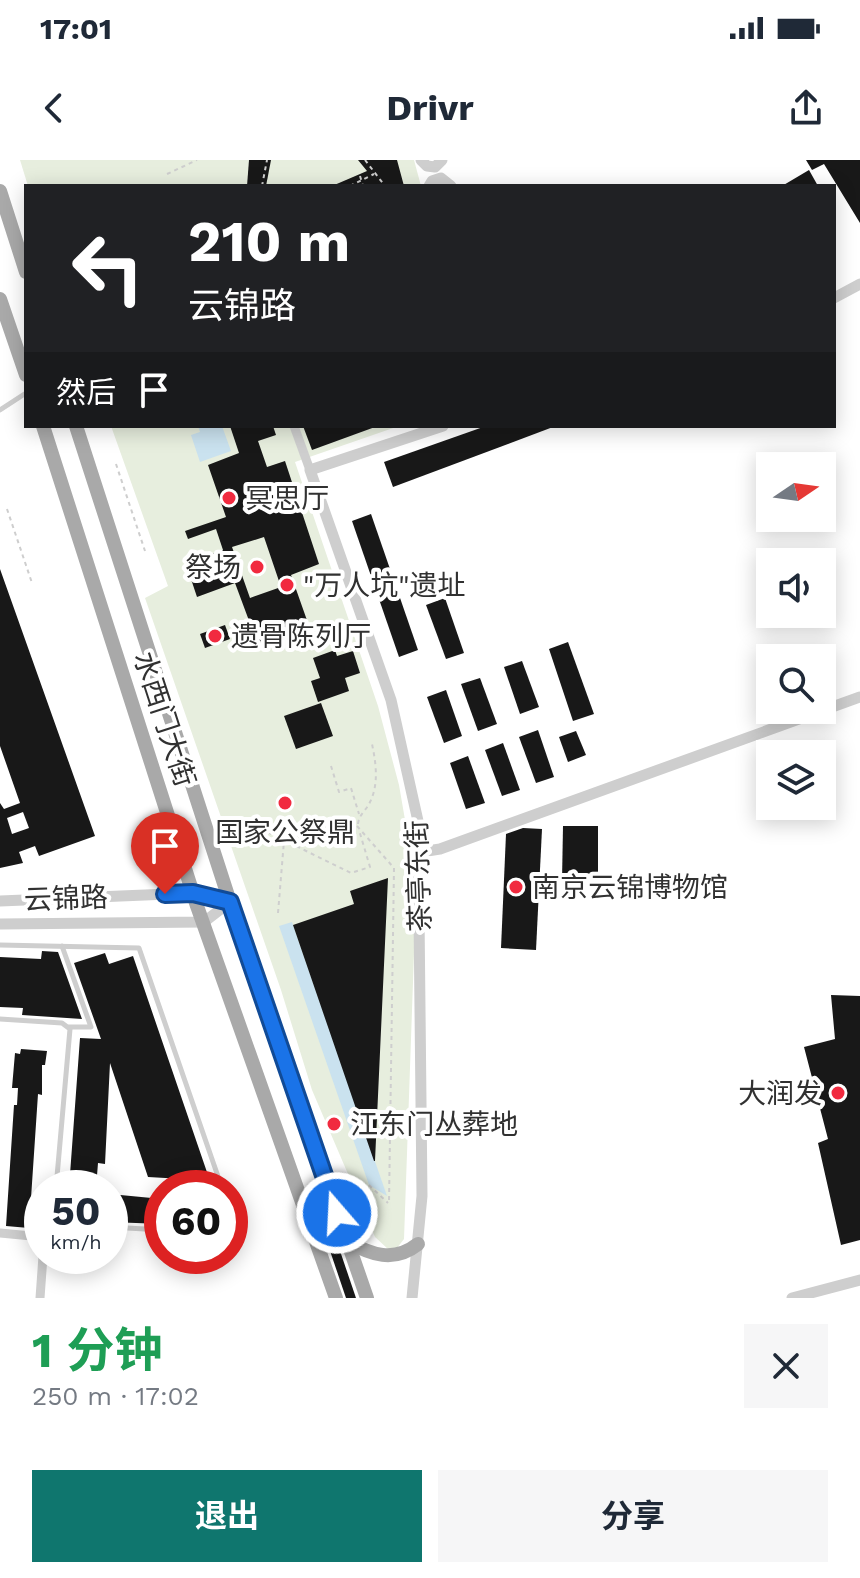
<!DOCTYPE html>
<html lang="zh">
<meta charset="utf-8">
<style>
:root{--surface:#fff;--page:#f6f6f7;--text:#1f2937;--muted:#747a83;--accent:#0f766e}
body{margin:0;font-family:"Work Sans","Noto Sans SC",sans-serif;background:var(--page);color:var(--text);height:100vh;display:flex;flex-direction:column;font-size:30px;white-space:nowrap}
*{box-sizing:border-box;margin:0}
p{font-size:26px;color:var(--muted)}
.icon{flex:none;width:44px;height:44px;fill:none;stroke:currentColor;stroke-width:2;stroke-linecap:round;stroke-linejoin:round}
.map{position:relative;height:1138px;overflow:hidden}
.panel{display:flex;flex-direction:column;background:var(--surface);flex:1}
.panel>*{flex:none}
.hud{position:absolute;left:24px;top:24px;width:812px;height:244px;border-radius:0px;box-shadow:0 4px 20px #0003;background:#202124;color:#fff;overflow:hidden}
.needle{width:52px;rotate:77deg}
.controls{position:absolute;left:756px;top:292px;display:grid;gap:16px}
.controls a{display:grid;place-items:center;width:80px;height:80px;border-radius:0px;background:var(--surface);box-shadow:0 4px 20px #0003;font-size:40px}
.speed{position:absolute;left:24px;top:1010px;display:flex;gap:16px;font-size:40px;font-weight:700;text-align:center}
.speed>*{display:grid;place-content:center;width:104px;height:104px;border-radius:50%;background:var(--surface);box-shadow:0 4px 20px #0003;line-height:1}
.speed small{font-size:20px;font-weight:400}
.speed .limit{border:12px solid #d22;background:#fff;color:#111}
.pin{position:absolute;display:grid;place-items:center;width:68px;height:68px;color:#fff;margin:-82px -34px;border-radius:50% 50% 50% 0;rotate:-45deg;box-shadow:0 0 8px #0007}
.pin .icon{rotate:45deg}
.me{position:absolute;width:88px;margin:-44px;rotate:341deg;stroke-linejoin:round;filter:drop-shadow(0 0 6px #0008)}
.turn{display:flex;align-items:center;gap:28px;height:168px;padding:0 32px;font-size:36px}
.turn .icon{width:104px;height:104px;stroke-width:2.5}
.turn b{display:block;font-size:56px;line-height:68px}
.then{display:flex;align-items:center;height:76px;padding:0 32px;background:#0003;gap:16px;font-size:30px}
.round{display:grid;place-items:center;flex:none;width:84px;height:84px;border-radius:0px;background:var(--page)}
.overview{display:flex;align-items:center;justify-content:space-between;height:136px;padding:0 32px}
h1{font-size:48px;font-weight:700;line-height:60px;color:#1e9e55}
.cta{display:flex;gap:16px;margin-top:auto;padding:16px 32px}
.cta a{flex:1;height:92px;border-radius:0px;background:var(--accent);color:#fff;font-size:32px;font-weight:700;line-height:92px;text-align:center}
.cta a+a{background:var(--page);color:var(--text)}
.status{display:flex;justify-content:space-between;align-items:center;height:56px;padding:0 40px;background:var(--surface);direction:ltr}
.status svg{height:22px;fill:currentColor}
header{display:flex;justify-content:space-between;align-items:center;height:104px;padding:0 32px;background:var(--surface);font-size:36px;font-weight:700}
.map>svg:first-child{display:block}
.green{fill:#e7eede}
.water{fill:#cae2ef}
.building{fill:#181818;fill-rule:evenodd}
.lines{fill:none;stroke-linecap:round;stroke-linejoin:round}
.path{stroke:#cecece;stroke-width:2;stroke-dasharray:4 4;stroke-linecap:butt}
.service{stroke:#cecece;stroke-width:5}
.minor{stroke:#cecece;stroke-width:9}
.tertiary{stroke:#cecece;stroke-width:11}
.primary{stroke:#a9a9a9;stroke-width:14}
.path-bridge{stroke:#cecece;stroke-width:2;stroke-dasharray:4 4;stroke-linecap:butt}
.route-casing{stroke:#114b97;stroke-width:20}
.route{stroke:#1a73e8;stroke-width:14}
.poi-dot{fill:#f12a3f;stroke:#fff;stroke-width:3}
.labels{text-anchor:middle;stroke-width:8;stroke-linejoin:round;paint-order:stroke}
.poi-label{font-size:28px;fill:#313131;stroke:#fff;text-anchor:start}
.street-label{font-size:28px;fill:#313131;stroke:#fff}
</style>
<div class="status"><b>17:01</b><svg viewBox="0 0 49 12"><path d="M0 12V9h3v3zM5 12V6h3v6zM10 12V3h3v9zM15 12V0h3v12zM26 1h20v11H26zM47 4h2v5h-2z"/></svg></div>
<header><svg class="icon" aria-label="back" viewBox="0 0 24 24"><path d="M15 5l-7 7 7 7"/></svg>Drivr<svg class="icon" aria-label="share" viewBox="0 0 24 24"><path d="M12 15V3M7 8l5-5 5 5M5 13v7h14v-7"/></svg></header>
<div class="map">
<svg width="860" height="1138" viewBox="0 0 860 1138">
<rect width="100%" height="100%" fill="#fff"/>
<g class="green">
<polygon points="20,0 414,0 421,26 28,26"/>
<polygon points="111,266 399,266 295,302 378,546 399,625 409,683 415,765 404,1079 397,1088 389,1090 375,1077 312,930 281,830 145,438 168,426"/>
</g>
<g class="water">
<polygon points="198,266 222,266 231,291 200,302 191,275 200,272"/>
<polygon points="292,762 387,1036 369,1025 279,766"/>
</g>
<g class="building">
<polygon points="249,0 271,0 266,26 247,26"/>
<polygon points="358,0 397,0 404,26 332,26 367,11"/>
<polygon points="806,0 860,0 860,63 824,4 812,10"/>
<polygon points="809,10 818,26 782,26"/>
<path d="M230,266H273L276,275L258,281L267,307L285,301L319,404L291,415L309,466L258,485L235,423L197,437L189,413L201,409L197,399L223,390L216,369L188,379L185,371L226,357L208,305L239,293ZM264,377L281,427L250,438L232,387Z"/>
<polygon points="303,266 374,266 375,267 312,290"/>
<polygon points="486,266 553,267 393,327 384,302"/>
<polygon points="371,354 418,490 399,497 352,361"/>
<path d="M0,409L95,676L39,696L35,686L19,692L23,703L0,708V643L4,649L20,643L0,586ZM23,652L29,668L12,674L7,658Z"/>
<polygon points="445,438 464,493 446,499 426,445"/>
<polygon points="225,465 230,479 205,488 200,474"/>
<polygon points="568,482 594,554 573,561 549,489"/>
<polygon points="335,490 337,496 353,491 360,513 345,518 349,531 318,542 311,521 320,518 313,498"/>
<polygon points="522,501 539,547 520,554 504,507"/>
<polygon points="480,518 497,564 478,571 461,524"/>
<polygon points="446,530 462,576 444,583 427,537"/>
<polygon points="321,543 333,576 296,589 284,556"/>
<polygon points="538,570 554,617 536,623 519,577"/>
<polygon points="576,571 586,595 568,602 559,577"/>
<polygon points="503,583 520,630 502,636 485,590"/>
<polygon points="468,596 485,643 466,649 450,603"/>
<polygon points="563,666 598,666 598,721 562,721"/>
<polygon points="523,668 542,669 536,790 501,788 506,674"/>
<polygon points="388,718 375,1001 374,1001 293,765 354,744 350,731"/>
<polygon points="42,791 58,792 82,859 22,855 23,848 0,847 0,797 41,799"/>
<polygon points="105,793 109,804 133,796 210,1021 203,1021 202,1028 182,1028 183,1019 148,1017 110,903 105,1004 98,1003 96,1028 69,1028 80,878 101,879 74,803"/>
<polygon points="831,835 860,836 860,1080 841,1085 818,983 828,979 804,887 835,879"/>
<polygon points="21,889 47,891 45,905 42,905 42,935 38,934 29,1068 6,1066 14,945 17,945 18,928 12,928 15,893 20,894"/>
<polygon points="347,1015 359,1076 356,1074 336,1018"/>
<polygon points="316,1021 338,1085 356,1138 346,1138 325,1076"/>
<polygon points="110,1034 162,1039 162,1064 110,1062"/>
</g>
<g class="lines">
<g class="path">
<polyline points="365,0 385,26"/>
<polyline points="167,14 197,0"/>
<polyline points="262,26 267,0"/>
<polyline points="350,26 374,14"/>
<polyline points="116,304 145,391"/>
<polyline points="7,349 32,423"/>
<polyline points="331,606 339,632 351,628 359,654"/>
<polyline points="239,658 351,713 370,707 359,670"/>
<path d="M358,664C359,654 366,651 370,642C379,624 376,603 372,584"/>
<polyline points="357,666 394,708 389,1043"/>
<polyline points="278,753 284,681"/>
<polyline points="369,1025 388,1043"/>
<polyline points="365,1026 375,1061 369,1063"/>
</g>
<g class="service">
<polyline points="0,250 26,233"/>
<polyline points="0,785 139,788 222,1028"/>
<polyline points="62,786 91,867 69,867"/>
<polyline points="0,859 62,863 70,869 56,1028"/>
<polyline points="230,1050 239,1075 230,1074"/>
<polyline points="110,1067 162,1070"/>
</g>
<g class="minor">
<polyline points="294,266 310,310"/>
<polyline points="0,1073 42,1077"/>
<polyline points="40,1138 43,1096"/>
</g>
<g class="tertiary">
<polyline points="421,0 427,6 435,7 442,0"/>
<polyline points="429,26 432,21 441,18 451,26"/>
<polyline points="834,138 860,124"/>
<polyline points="421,692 440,689 860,537"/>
<polyline points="0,741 193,733 230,742"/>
<polyline points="0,764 204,762 230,742"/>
<polyline points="412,1138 422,1036 418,661 391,540 310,310 443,266"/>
<polyline points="792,1138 860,1120"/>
</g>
<g class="primary">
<polyline points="0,31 26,112"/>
<polyline points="0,139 26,215"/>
<polyline points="43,266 197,746 336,1138"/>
<polyline points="76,266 230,742 367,1138"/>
<path d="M347,1081C371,1095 394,1103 418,1084"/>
</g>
<polyline class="path-bridge" points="360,16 363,26"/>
</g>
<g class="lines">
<defs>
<polyline id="route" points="165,734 193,733 230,742 337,1053"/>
</defs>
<use href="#route" class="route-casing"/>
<use href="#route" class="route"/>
</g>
<g class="poi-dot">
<circle cx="229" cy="338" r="8"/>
<circle cx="257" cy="407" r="8"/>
<circle cx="287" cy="425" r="8"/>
<circle cx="215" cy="476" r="8"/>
<circle cx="285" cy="643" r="8"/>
<circle cx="516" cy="727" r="8"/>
<circle cx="838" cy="933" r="8"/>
<circle cx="334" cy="964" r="8"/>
</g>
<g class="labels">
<g class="poi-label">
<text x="245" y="348">冥思厅</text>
<text x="241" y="417" text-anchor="end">祭场</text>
<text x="303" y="435">"万人坑"遗址</text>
<text x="231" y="486">遗骨陈列厅</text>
<text x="285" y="682" text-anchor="middle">国家公祭鼎</text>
<text x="532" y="737">南京云锦博物馆</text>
<text x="822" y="943" text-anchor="end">大润发</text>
<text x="350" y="974">江东门丛葬地</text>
</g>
<g class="street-label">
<text transform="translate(165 559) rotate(72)" y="10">水西门大街</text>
<text transform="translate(418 716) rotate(-92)" y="10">茶亭东街</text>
<text transform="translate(66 738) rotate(-2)" y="10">云锦路</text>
</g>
</g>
</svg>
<div class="controls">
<a><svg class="needle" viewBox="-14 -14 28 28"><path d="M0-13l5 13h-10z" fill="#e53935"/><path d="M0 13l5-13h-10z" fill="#747a83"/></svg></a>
<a><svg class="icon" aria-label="sound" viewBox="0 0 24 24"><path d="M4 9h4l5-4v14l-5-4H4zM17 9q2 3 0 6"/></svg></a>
<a><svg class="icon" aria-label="search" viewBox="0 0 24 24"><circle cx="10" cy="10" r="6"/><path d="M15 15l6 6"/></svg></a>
<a><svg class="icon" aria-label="layers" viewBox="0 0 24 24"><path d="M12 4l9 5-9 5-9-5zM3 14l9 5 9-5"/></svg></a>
</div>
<div class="speed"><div>50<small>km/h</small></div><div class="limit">60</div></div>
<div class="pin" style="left:165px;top:734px;background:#d93025"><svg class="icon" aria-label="arrive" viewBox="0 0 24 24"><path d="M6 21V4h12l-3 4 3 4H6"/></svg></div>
<svg class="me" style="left:337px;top:1053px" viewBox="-20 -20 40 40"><circle r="17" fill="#1a73e8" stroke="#fff" stroke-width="3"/><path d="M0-11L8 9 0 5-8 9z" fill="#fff"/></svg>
<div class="hud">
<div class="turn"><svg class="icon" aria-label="left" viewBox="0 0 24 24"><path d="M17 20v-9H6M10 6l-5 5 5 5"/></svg><div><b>210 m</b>云锦路</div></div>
<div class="then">然后<svg class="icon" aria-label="arrive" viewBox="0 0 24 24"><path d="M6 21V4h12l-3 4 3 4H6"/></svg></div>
</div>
</div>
<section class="panel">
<div class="overview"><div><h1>1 分钟</h1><p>250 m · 17:02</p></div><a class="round"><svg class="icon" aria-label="close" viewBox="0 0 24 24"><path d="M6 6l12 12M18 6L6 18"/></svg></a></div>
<div class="cta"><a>退出</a><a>分享</a></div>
</section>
